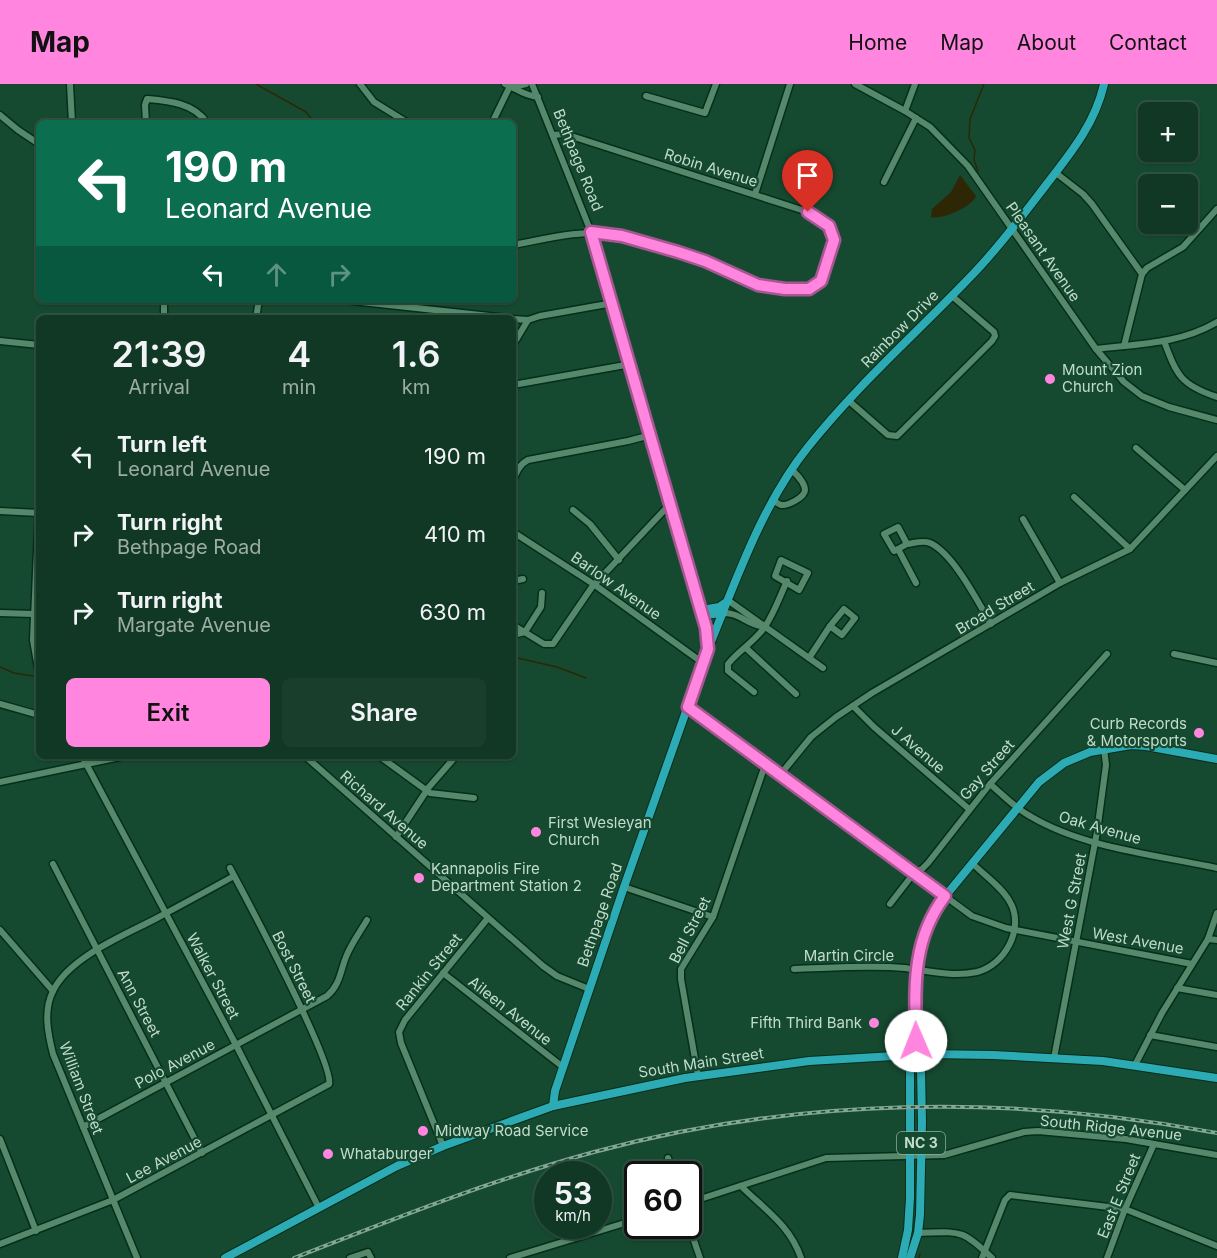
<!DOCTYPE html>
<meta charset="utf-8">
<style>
:root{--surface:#103824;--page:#193f2c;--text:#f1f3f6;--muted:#9caca6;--line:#305241;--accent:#ff85df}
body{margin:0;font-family:Inter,sans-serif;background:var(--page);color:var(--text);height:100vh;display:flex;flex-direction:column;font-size:22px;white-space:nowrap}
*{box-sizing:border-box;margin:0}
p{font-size:20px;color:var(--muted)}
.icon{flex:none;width:33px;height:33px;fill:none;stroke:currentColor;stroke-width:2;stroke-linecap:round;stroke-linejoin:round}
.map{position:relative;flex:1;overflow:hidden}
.details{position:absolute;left:36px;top:231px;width:480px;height:444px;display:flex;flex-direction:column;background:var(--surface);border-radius:9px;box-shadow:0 2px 4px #0004,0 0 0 2px var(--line)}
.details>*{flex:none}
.guide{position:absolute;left:36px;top:36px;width:480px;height:183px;border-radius:9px;box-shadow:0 2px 4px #0004,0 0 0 2px var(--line);background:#0b6e4f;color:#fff;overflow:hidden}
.tools{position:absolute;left:1138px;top:18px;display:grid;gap:12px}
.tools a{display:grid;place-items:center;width:60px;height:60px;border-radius:9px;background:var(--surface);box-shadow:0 2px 4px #0004,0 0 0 2px var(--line);font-size:30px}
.speed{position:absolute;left:534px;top:1077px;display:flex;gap:12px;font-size:30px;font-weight:700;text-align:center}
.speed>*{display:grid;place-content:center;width:78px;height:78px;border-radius:50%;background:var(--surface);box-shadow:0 2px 4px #0004,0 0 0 2px var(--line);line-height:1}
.speed small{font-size:15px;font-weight:400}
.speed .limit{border:3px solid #111;border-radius:9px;background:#fff;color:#111}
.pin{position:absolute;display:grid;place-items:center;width:51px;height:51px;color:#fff;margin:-62px -26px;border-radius:50% 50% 50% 0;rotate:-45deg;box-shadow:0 0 6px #0007}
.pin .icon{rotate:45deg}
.me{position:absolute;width:66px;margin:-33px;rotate:359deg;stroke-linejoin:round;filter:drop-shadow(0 0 4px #0008)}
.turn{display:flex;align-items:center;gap:21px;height:126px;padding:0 30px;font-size:27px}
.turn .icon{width:78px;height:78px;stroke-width:2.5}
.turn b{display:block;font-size:42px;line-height:51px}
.lanes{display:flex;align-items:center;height:57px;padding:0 30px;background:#0003;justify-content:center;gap:30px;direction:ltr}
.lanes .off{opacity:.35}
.eta{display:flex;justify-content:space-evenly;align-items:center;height:102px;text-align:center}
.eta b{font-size:36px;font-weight:600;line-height:42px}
.button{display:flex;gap:12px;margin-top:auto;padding:12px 30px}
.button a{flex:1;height:69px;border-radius:9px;background:var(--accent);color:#111;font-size:24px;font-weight:600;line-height:69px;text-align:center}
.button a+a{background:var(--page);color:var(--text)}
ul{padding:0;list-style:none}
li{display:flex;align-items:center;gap:18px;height:78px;padding:0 30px}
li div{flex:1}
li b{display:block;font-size:22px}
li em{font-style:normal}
header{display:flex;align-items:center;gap:36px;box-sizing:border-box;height:84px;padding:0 30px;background:var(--accent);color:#111}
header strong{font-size:28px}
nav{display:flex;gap:33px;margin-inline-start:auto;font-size:21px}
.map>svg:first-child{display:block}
.water{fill:#2d2706}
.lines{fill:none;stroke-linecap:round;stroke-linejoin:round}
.stream{stroke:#2d2706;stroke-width:1.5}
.minor-casing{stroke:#052e1b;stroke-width:9}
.major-casing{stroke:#052e1b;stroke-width:10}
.minor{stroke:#56896b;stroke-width:6}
.major{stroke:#2dabb4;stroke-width:8}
.rail-casing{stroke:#83a793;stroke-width:4}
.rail{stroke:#164a30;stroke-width:1.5;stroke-dasharray:4.5;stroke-linecap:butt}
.route-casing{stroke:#a65691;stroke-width:15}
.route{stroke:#ff85df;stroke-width:10}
.poi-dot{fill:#ff85df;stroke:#164a30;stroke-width:2}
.labels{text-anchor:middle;stroke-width:4.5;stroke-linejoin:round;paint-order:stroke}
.shield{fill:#164a30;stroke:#8eb09c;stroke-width:1.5}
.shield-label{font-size:14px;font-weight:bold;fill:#c1dccb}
.street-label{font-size:15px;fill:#c1dccb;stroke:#164a30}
.poi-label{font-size:15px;fill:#c1dccb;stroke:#164a30;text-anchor:start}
</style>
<header>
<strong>Map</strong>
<nav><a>Home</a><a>Map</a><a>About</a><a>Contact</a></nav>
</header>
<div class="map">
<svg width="1217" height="1174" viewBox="0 0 1217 1174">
<rect width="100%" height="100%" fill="#164a30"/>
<path class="water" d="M960,91L976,112C972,123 942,136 931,133L932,125L951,108Z"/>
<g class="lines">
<g class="stream">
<polyline points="256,0 306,28 315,39"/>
<polyline points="978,87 974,76 975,66 969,54 970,35 984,0"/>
<polyline points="513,573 557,583 586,594"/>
<polyline points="0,583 14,589 33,592"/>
<polyline points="919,1174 920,1170"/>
</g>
<defs>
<g id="minor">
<polyline points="70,0 72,39"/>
<polyline points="360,0 374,18 408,39"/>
<path d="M505,0C517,5 525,12 538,13"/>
<polyline points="532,0 591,148 702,526"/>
<polyline points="855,0 905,27 930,43 968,82 1096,265 1124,298 1142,312 1169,323 1217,336"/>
<polyline points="513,3 526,0"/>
<polyline points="646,12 705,29 716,0"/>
<polyline points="905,27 915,0"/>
<polyline points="0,31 18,46 39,60"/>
<path d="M146,39L145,21L147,15C169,17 194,19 207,39"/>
<polyline points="492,39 510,2"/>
<polyline points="1056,89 1083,110 1092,120 1142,190"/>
<polyline points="884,98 916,34"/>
<polyline points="755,110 790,0"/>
<path d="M513,161C546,155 580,145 613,151C641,155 670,165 697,174C717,181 735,194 756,201C767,204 780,205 792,206C799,206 808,207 814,203C826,195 832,170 834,157C835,141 819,135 808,128L565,50L553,51"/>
<polyline points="164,216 164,234"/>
<polyline points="343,216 508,234"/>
<polyline points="256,234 259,216"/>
<polyline points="513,235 528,236 540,232 613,219"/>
<polyline points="0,257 39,261"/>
<path d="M1164,257C1177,292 1181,301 1217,313"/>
<polyline points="513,261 528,236"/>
<polyline points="1124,262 1142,190 1147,184 1183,163 1217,125"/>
<path d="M1096,265C1137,260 1180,260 1217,238"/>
<polyline points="513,301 631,280"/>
<polyline points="849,317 888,351 897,352 992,257 995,252 994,248 952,212"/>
<polyline points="1136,364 1185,406"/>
<path d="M513,396C517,387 520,380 528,376L628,357L651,351"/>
<polyline points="1074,413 1130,465"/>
<path d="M772,416C775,417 778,420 781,421C788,422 805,413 805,406C805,398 796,390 791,385"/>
<polyline points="39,422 33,556 39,590"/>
<polyline points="573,426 590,440 619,476"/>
<polyline points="0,427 39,429"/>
<polyline points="1023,435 1060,499"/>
<polyline points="513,448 595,501 703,579"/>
<path d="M907,460C915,459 923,456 930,459C953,469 978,518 991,540"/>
<polyline points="898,465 907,460 898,443 884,450 894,467 898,465 916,499"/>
<polygon points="781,476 808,489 799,506 775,492"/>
<polyline points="513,497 523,495"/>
<polyline points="729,517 823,584"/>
<polygon points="844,525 855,534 842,551 830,542"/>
<polyline points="0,529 34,530"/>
<path d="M723,529C738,528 747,540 761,542"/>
<polyline points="513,541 544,560 553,560 592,503 671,419"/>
<polyline points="513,551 525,548 541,523 542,509"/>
<polyline points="746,564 796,610"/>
<polyline points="1174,570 1217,579"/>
<polyline points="809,574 830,542"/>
<path d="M754,608L728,587V580C739,566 753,559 764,544C774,530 780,512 787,497"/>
<polyline points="0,620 39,631"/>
<polyline points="853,622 874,643 969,725"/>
<polyline points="688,623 972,832 1006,844 1192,880"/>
<polyline points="82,672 236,961 319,1124"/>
<polyline points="305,672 543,882 557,892 589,905"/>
<polyline points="382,674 430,709 474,714"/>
<polyline points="780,691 811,653 836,633 872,609 1060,499 1130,465 1217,372"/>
<polyline points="0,698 125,672"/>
<path d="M990,700C1003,711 1015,724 1030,732C1083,764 1157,771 1217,784"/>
<polyline points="396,753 429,703 456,672"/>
<polyline points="53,780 202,1069"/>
<polyline points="624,803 713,833"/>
<polyline points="890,820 914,789 922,785 928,779 990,700 1107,570"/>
<polyline points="0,846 53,907"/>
<polyline points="1208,855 1217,856"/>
<path d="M794,885C830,884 868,881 905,884C929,887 953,893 977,888C1005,881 1025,844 1010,818C1002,803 984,791 972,779"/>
<polyline points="443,889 563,983"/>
<polyline points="1177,904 1217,911"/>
<polyline points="1150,951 1217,963"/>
<polyline points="1054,974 1097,748 1106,681 1104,664"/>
<polyline points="1135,981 1162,929 1208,855 1217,829"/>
<polyline points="698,992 681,895 681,885 713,833 765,681"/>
<path d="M83,1043L327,912C340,901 340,888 346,873C351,860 360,848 367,836"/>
<polyline points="0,1055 36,1147"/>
<polyline points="443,1062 401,959 399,948 405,936 488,834"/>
<polyline points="668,1074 673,1090"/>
<path d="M741,1102C764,1125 790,1141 801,1174"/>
<polyline points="688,1119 826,1074 944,1071 1024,1048 1038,1047 1126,1055 1217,1071"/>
<polyline points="688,1139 700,1174"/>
<path d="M918,1149C960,1148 961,1144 992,1174"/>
<path d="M0,1160L113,1116L329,1000C335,981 245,812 230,784"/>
<path d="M137,1174L53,970C48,950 43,927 53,907C69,873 125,851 157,834C183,820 209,806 234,792"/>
<polyline points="350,1174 368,1168 371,1174"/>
<polyline points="510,1174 638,1135"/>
<polyline points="982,1174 1005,1116 1010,1111 1125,1125 1217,1162"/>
<polyline points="1107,1174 1125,1125 1154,1060"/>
</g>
<g id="major">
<polyline points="703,531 723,529"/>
<path d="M708,565C736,497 762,420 808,363C858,300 919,247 974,189C1000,162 1023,131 1046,101C1070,70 1095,40 1104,0"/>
<polyline points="553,1022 555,1007 624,803 708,565 706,544 702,526 719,523 728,517"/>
<polyline points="225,1174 397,1082 443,1062 553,1022 685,994 809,977 928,970 993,971 1103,977 1217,994"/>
<polyline points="902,1174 908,1146 910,1114 910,985 916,970"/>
<polyline points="910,1174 918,1149 920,1131 922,1038 921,985 916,970 916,886 921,857 929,838 938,821 1039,698 1064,679 1090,668 1131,661 1146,662 1217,675"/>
</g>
</defs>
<use href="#minor" class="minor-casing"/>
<use href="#major" class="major-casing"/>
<use href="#minor" class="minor"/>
<use href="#major" class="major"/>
<defs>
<path id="rail" d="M294,1174C393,1135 491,1096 594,1068C797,1013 1011,1010 1217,1049"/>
</defs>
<use href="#rail" class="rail-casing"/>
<use href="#rail" class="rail"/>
</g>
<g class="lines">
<defs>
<path id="route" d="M808,128L829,142L834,156L821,197L809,205H785L758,201L705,177L678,168L622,152L591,148L706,544L708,565L688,623L945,812C911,857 915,905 916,957"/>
</defs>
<use href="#route" class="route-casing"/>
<use href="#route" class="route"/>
</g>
<g class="poi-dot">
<circle cx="1050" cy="295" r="6"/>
<circle cx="1199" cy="649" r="6"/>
<circle cx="536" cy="748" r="6"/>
<circle cx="419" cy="794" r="6"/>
<circle cx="874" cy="939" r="6"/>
<circle cx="423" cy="1047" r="6"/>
<circle cx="328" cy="1070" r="6"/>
</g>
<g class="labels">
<rect class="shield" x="897" y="1048" width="48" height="22" rx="4.5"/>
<g class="shield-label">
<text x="921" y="1064">NC 3</text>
</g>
<g class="street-label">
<text transform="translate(578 76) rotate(68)" y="5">Bethpage Road</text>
<text transform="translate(711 84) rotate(17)" y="5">Robin Avenue</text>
<text transform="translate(1043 168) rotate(55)" y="5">Pleasant Avenue</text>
<text transform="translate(900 245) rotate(-45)" y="5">Rainbow Drive</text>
<text transform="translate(616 502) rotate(35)" y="5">Barlow Avenue</text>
<text transform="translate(995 524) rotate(-31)" y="5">Broad Street</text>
<text transform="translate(918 665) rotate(41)" y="5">J Avenue</text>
<text transform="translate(987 686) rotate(-49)" y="5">Gay Street</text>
<text transform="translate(384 726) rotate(41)" y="5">Richard Avenue</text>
<text transform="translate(1100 744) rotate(16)" y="5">Oak Avenue</text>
<text transform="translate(1072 817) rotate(-79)" y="5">West G Street</text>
<text transform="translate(600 831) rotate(-71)" y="5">Bethpage Road</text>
<text transform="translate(690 846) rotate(-63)" y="5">Bell Street</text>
<text transform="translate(1138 857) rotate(10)" y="5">West Avenue</text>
<text x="849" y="877">Martin Circle</text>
<text transform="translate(294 883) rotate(63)" y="5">Bost Street</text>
<text transform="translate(429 888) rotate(-51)" y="5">Rankin Street</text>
<text transform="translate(213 892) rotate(62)" y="5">Walker Street</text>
<text transform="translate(139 919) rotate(62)" y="5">Ann Street</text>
<text transform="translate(510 927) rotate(38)" y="5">Aileen Avenue</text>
<text transform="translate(701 979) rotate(-9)" y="5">South Main Street</text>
<text transform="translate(175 980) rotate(-28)" y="5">Polo Avenue</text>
<text transform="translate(81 1004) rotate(69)" y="5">William Street</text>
<text transform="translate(1111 1044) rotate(6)" y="5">South Ridge Avenue</text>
<text transform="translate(164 1076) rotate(-28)" y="5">Lee Avenue</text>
<text transform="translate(1119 1112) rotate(-68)" y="5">East E Street</text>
</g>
<g class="poi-label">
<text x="1062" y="291">Mount Zion<tspan x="1062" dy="17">Church</tspan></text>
<text x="1187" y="645" text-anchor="end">Curb Records<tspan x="1187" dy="17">&amp; Motorsports</tspan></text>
<text x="548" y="744">First Wesleyan<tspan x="548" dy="17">Church</tspan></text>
<text x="431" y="790">Kannapolis Fire<tspan x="431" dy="17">Department Station 2</tspan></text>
<text x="862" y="944" text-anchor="end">Fifth Third Bank</text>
<text x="435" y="1052">Midway Road Service</text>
<text x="340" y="1075">Whataburger</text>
</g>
</g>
</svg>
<div class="tools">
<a>+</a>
<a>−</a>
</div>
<div class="speed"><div>53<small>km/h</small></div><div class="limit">60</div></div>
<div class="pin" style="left:808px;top:128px;background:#d93025"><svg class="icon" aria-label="arrive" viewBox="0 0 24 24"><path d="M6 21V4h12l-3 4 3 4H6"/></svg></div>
<svg class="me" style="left:916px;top:957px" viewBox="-20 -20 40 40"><circle r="19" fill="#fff"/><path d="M0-13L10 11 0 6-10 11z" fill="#ff85df"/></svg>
<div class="guide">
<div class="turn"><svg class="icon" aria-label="left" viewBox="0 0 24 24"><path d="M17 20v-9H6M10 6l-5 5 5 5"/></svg><div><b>190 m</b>Leonard Avenue</div></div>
<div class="lanes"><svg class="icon" aria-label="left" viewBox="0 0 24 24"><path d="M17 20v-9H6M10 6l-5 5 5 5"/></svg><svg class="icon off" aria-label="ahead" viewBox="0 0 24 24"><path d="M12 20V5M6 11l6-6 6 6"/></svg><svg class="icon off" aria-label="right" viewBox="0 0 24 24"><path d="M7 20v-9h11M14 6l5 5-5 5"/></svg></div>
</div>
<section class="details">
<div class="eta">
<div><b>21:39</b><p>Arrival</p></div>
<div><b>4</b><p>min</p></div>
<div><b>1.6</b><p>km</p></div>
</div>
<ul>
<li><svg class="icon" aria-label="left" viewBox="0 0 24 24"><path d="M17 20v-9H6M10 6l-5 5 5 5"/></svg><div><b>Turn left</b><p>Leonard Avenue</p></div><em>190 m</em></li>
<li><svg class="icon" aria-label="right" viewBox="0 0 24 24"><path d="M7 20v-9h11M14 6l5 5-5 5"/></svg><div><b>Turn right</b><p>Bethpage Road</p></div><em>410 m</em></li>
<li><svg class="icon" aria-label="right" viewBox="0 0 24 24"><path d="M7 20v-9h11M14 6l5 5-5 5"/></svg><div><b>Turn right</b><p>Margate Avenue</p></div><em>630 m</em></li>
</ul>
<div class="button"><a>Exit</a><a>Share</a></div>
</section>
</div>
